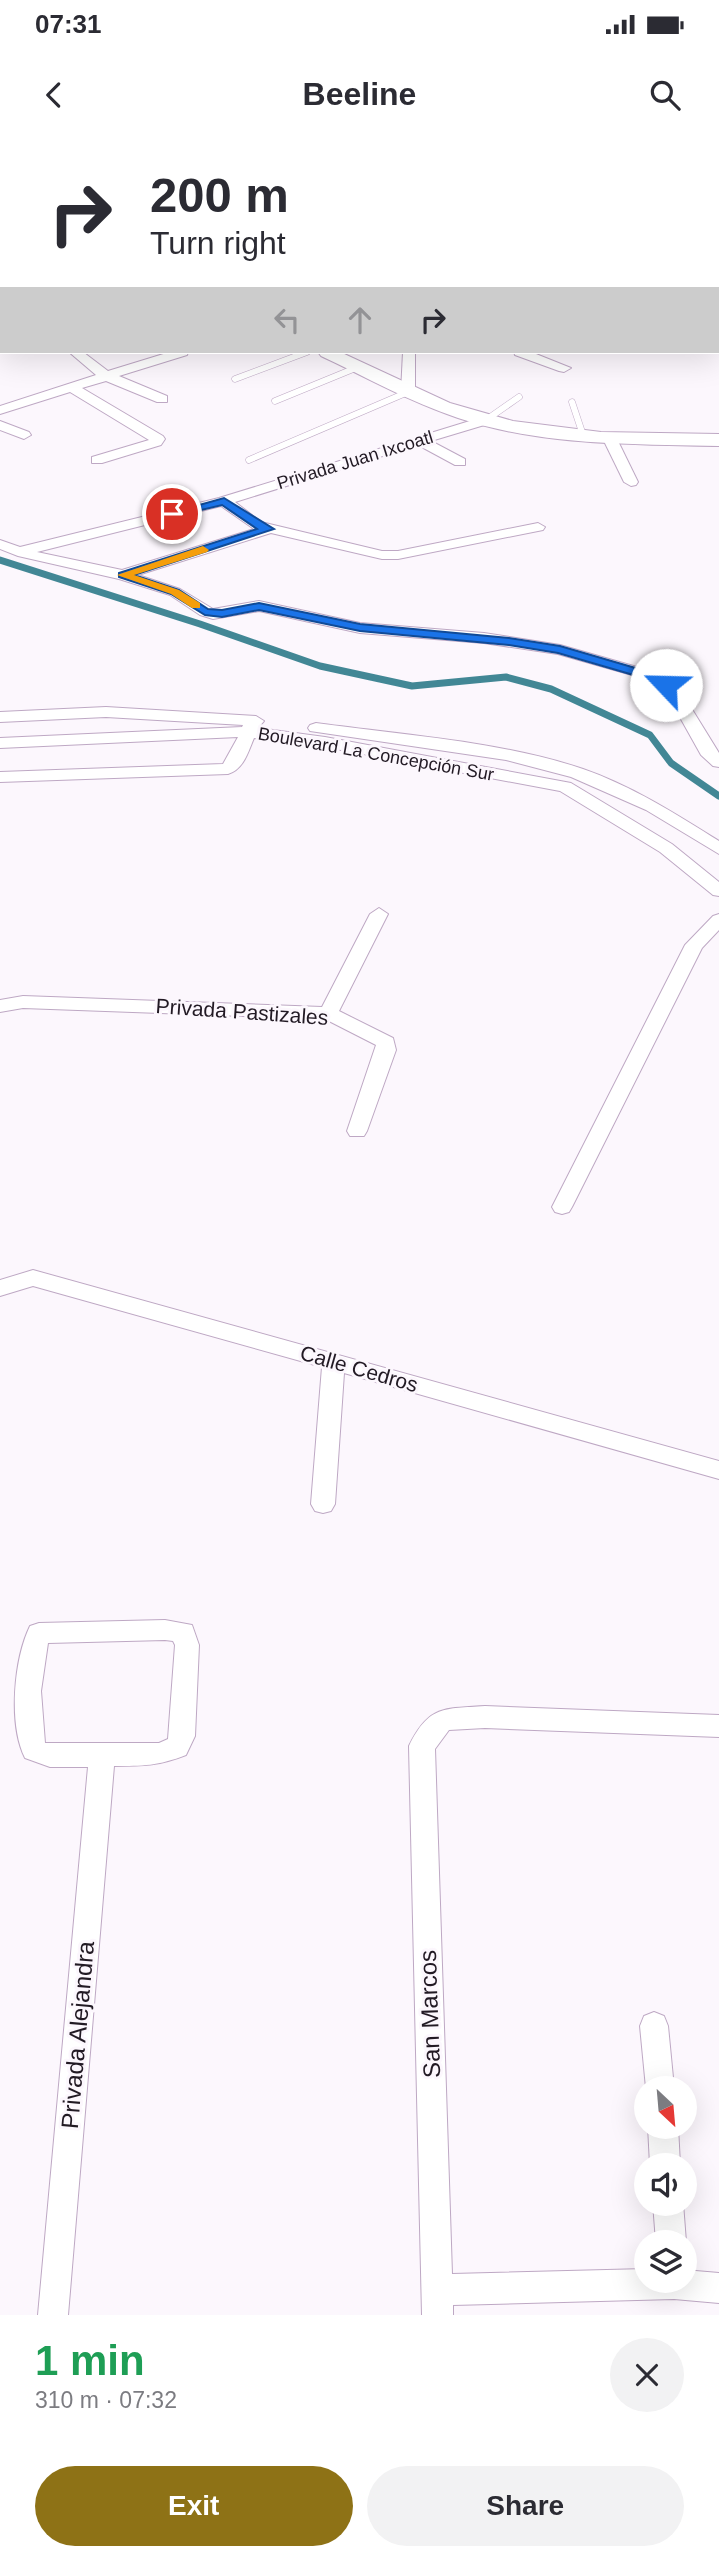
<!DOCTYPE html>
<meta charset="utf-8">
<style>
:root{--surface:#fff;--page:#f2f2f3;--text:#2b2b33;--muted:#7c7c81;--accent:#8e7216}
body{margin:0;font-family:Helvetica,sans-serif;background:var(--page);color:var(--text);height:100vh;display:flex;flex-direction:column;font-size:26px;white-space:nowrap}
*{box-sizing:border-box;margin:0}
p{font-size:23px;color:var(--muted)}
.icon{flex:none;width:38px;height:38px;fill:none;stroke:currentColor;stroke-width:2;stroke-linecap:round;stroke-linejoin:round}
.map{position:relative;height:2175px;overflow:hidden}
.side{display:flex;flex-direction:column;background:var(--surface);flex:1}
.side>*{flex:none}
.guide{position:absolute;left:0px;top:0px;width:719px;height:214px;box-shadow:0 7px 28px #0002;background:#fff;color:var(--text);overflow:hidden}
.needle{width:46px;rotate:154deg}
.controls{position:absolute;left:634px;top:1936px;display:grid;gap:14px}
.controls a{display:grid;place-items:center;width:63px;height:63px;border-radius:50%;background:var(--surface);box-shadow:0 7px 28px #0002;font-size:35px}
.pin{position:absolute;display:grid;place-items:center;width:60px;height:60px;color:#fff;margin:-30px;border:4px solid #fff;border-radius:50%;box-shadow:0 2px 7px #0007}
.me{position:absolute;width:77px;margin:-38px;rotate:294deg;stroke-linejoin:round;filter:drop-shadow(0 0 5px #0008)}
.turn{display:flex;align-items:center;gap:24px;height:147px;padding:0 35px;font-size:32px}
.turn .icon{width:91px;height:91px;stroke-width:2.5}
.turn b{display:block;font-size:49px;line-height:60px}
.lanes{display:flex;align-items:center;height:66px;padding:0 35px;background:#0003;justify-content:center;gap:35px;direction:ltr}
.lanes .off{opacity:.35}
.round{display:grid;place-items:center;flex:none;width:74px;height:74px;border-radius:37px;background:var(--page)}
.summary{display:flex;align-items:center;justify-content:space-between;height:119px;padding:0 35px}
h1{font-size:42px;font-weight:700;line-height:52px;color:#1e9e55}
.action{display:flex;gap:14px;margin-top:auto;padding:14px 35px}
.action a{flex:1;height:80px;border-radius:42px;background:var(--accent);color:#fff;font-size:28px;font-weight:700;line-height:80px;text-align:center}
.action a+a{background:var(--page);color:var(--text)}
.status{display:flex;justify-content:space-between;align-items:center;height:49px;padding:0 35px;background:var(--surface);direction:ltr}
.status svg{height:19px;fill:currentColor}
header{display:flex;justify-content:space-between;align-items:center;height:91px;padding:0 35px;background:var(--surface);font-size:32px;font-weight:700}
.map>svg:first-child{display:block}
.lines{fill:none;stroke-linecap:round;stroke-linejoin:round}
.stream{stroke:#428795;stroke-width:7}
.service-casing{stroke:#bea8c4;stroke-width:7}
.minor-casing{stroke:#bea8c4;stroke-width:2}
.tertiary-casing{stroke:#bea8c4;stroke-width:2}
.primary-casing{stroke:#985c62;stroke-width:2}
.service{stroke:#fff;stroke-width:6}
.minor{fill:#fff;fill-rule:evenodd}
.tertiary{fill:#fff;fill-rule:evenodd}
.primary{fill:#e7b2b5;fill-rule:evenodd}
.route{fill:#1a73e8;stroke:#114b97;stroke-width:2}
.slow{fill:#f59e0b}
.labels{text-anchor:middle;stroke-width:6;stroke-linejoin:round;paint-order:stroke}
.far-street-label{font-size:18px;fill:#221a24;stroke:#fcf7fd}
.street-label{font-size:21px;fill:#221a24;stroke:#fcf7fd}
.near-street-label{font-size:24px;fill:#221a24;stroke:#fcf7fd}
</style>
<div class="status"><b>07:31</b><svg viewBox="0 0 49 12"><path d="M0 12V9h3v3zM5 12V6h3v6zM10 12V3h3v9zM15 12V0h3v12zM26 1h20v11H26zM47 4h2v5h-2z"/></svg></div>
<header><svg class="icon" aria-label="back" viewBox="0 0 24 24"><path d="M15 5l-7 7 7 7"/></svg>Beeline<svg class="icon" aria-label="search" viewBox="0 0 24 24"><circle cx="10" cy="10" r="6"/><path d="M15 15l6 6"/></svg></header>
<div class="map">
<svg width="719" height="2175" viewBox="0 0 719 2175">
<rect width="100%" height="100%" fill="#fcf7fd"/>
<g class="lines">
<polyline class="stream" points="0,420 200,484 320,526 412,546 506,537 551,549 650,595 671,623 719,656"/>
<defs>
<g id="service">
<polyline points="48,2 53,0"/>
<polyline points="235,239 307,212"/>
<polyline points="275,261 358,227"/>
<polyline points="572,262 583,295"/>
<polyline points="486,280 519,257"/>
<polyline points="249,320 408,252"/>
</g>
<g id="minor">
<rect x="404" y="0" width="12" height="2"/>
<polygon points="564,0 575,0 575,2 563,2"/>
<polygon points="714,0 719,0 719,5 718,2 713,2"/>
<rect x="0" y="149" width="2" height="8"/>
<polygon points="69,212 83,212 108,231 170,212 188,212 187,215 119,236 167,256 167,262 157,262 106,241 82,248 163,296 165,299 161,305 102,323 92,323 92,317 149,300 70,252 0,274 0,266 96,235"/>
<polygon points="403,212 415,212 415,252 408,256 401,252"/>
<polygon points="514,212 531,212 571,228 564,232 559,231 515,215"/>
<path d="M486,276L493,280L491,283L431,301L465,319V325H455L418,305L235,362L261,382L382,411H398L538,383L545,387L543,390L398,419H382L271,393L138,435L180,449L213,469L259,461L360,483L484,493L560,505L658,533L682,553L719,613V627L713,626L701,615L668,556L646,539L558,514L484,503L360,493L259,471L213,479L200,475L170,455L119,439L18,416L0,409V400L20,407L219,358ZM221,366L254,389L122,430L37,412Z"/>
<polygon points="0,281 29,292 31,295 24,299 0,290"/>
<polygon points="609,293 616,297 638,342 636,345 631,346 624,342 602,297"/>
<path d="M106,567L256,576L264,581L258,588L325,597L571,643L672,704L719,742V756L713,755L660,712L560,651L325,607L254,598C248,612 244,629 228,634L0,642V632L223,624L238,597L0,608V598L242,587L243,585L106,577L0,582V572Z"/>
<path d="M316,583C403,595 500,601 583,629C632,646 676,674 719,701V714L646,670L571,637L506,620L310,591L308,588L310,585Z"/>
<polygon points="379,768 388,774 339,871 393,898 396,910 367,991 364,996 350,996 347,991 376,905 325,879 23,868 0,872 0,860 23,856 322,867 370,774"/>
<polygon points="719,774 719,790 702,808 572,1067 569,1072 562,1074 555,1072 552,1067 685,805 713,776"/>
<polygon points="33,1130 719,1321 719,1339 344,1233 335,1364 331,1371 323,1373 315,1371 311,1364 322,1227 33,1146 0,1156 0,1140"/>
<path d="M165,1480L192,1485L199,1505L195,1596L186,1615C158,1626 143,1626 114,1626L68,2175H38L88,1627H50L25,1618C8,1584 14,1519 30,1486L39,1483ZM165,1500L173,1501L175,1505L168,1599L159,1603H45L41,1551L48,1503Z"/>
<path d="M485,1566L719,1575V1597L485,1588L449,1590L435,1609L452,2134L646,2129V2140H684V2130L719,2133V2163L674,2159L453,2165V2175H422L409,1606C429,1565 444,1569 485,1566Z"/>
<polygon points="654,1872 664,1876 668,1886 674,1948 646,1948 640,1886 644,1876"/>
<polygon points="648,1986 678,1986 680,2025 650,2025"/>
<polygon points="653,2063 683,2063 686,2102 684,2107 684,2102 656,2102"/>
</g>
<g id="tertiary">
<polygon points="0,87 2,88 2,98 0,97"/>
<path d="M318,212H340L450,263L513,281L601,292L719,294V306C631,304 542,306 458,278C410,262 366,237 321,216Z"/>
</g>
<g id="primary">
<polygon points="11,0 34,0 10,2"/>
<polygon points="64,0 86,0 63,2"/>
<rect x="117" y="0" width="18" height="2"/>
<rect x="0" y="20" width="2" height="12"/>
<polygon points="0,66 2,67 2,79 0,78"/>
<rect x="0" y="137" width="2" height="12"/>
</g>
</defs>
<use href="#service" class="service-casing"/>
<use href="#minor" class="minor-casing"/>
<use href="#tertiary" class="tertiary-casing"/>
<use href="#primary" class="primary-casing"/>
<use href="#service" class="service"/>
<use href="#minor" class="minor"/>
<use href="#tertiary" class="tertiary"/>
<use href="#primary" class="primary"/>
</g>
<polygon class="route" points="224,358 274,389 134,435 179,450 208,469 222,470 259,463 360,484 509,498 560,506 656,534 672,545 666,549 647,539 558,513 509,505 360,491 259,470 222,477 205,475 171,454 119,437 119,433 257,389 222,365 172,377 167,374"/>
<polygon class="slow" points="203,406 209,410 207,412 134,435 179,450 200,463 200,468 192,468 171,454 117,435"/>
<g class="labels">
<g class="far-street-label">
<text transform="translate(355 320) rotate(-17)" y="6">Privada Juan Ixcoatl</text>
<text transform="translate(376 614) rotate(10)" y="6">Boulevard La Concepción Sur</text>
</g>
<g class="street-label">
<text transform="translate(242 872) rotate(4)" y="7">Privada Pastizales</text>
<text transform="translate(359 1229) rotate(16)" y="7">Calle Cedros</text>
</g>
<g class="near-street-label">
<text transform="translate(430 1874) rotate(-92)" y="8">San Marcos</text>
<text transform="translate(78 1895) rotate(-85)" y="8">Privada Alejandra</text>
</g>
</g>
</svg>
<div class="controls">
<a><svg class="needle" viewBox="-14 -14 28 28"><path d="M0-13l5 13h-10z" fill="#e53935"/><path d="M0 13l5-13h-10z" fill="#7c7c81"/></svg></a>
<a><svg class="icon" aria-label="sound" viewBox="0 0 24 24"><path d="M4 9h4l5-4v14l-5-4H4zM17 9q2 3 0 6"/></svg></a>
<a><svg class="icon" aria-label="layers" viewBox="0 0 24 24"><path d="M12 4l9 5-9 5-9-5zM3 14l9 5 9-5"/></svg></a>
</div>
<div class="pin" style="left:172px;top:374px;background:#d93025"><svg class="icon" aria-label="arrive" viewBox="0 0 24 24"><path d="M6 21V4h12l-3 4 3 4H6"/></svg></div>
<svg class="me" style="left:666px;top:545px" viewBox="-20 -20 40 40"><circle r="19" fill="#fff"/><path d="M0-13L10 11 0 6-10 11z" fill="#1a73e8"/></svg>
<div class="guide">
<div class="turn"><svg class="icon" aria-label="right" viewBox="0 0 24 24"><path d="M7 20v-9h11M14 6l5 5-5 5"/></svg><div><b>200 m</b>Turn right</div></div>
<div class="lanes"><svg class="icon off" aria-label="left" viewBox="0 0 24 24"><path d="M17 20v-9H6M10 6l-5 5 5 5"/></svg><svg class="icon off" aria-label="ahead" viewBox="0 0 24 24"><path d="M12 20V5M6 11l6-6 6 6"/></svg><svg class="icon" aria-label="right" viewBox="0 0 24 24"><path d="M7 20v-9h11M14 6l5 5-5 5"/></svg></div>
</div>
</div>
<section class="side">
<div class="summary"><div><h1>1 min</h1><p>310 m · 07:32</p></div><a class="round"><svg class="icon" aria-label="close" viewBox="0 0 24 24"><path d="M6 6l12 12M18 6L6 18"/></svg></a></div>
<div class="action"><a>Exit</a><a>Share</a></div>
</section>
